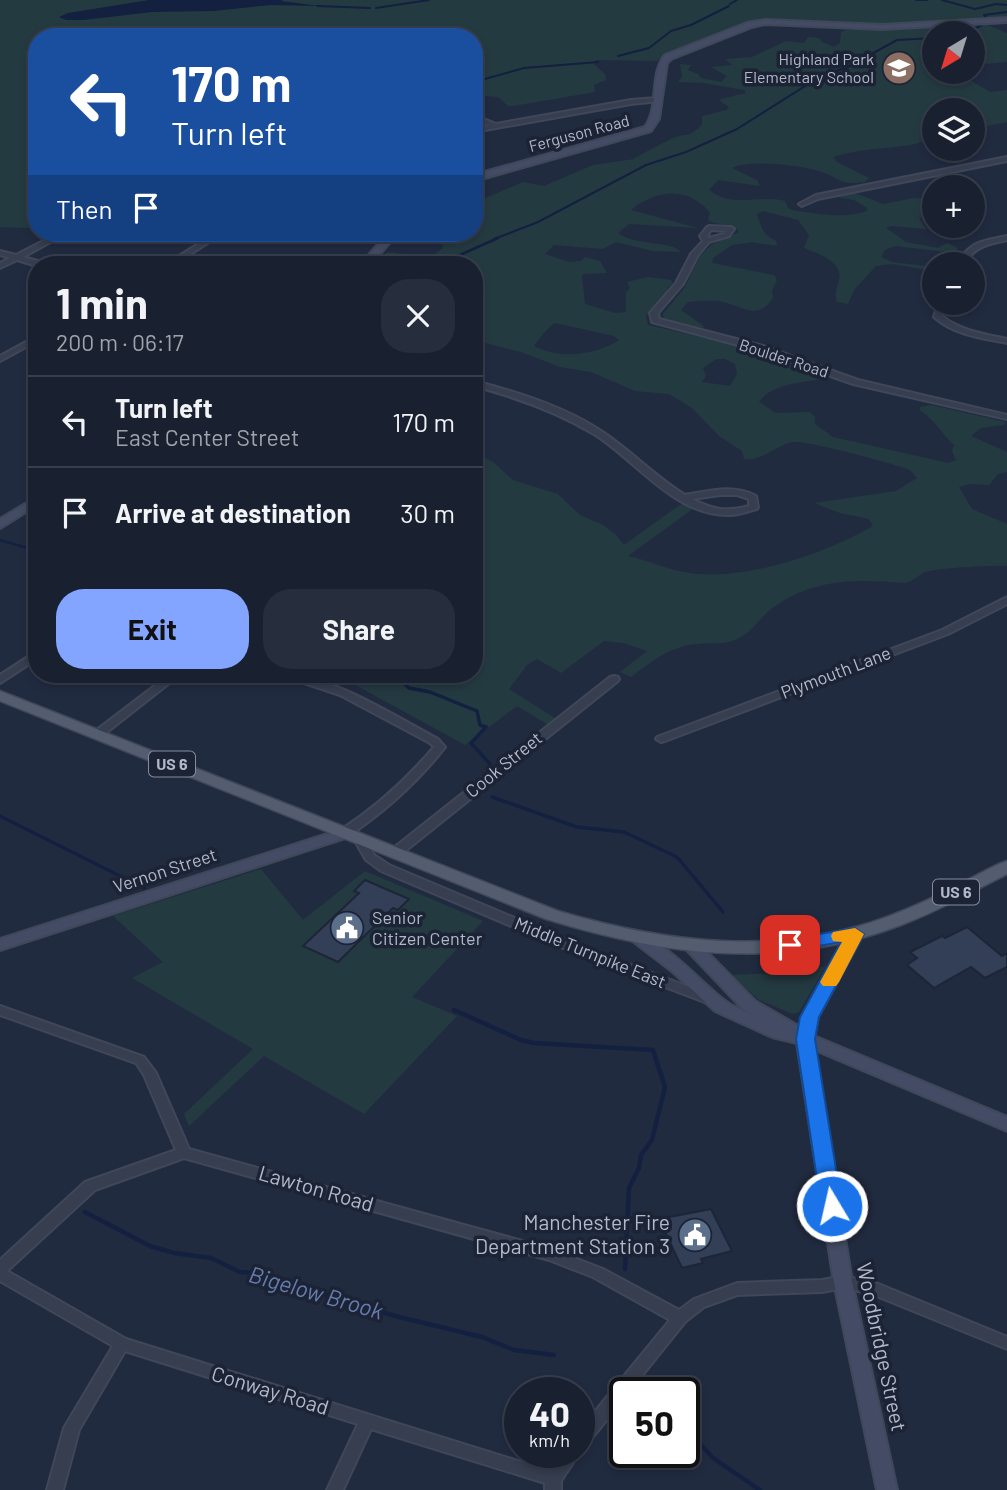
<!DOCTYPE html>
<meta charset="utf-8">
<style>
:root{--surface:#192030;--page:#262d3c;--text:#f1f3f6;--muted:#9fa3ab;--line:#373e4c;--accent:#83a4ff}
body{margin:0;font-family:Barlow,sans-serif;background:var(--page);color:var(--text);height:100vh;display:flex;flex-direction:column;font-size:26px;white-space:nowrap}
*{box-sizing:border-box;margin:0}
p{font-size:23px;color:var(--muted)}
.icon{flex:none;width:38px;height:38px;fill:none;stroke:currentColor;stroke-width:2;stroke-linecap:round;stroke-linejoin:round}
.map{position:relative;flex:1;overflow:hidden}
.details{position:absolute;left:28px;top:256px;width:455px;height:427px;display:flex;flex-direction:column;background:var(--surface);border-radius:28px;box-shadow:0 4px 10px #0003,0 0 0 2px var(--line)}
.details>*{flex:none}
.top-card{position:absolute;left:28px;top:28px;width:455px;height:214px;border-radius:28px;box-shadow:0 4px 10px #0003,0 0 0 2px var(--line);background:#1a4fa0;color:#fff;overflow:hidden}
.needle{width:46px;rotate:218deg}
.controls{position:absolute;left:922px;top:21px;display:grid;gap:14px}
.controls a{display:grid;place-items:center;width:63px;height:63px;border-radius:50%;background:var(--surface);box-shadow:0 4px 10px #0003,0 0 0 2px var(--line);font-size:35px}
.speed{position:absolute;left:504px;top:1377px;display:flex;gap:14px;font-size:35px;font-weight:700;text-align:center}
.speed>*{display:grid;place-content:center;width:91px;height:91px;border-radius:50%;background:var(--surface);box-shadow:0 4px 10px #0003,0 0 0 2px var(--line);line-height:1}
.speed small{font-size:18px;font-weight:400}
.speed .limit{border:4px solid #111;border-radius:10px;background:#fff;color:#111}
.pin{position:absolute;display:grid;place-items:center;width:60px;height:60px;color:#fff;margin:-30px;border-radius:14px;box-shadow:0 4px 10px #0006}
.me{position:absolute;width:77px;margin:-38px;rotate:351deg;stroke-linejoin:round;filter:drop-shadow(0 0 5px #0008)}
.turn{display:flex;align-items:center;gap:24px;height:147px;padding:0 28px;font-size:32px}
.turn .icon{width:91px;height:91px;stroke-width:2.5}
.turn b{display:block;font-size:49px;line-height:60px}
.then{display:flex;align-items:center;height:66px;padding:0 28px;background:#0003;gap:14px;font-size:26px}
.round{display:grid;place-items:center;flex:none;width:74px;height:74px;border-radius:28px;background:var(--page)}
.overview{display:flex;align-items:center;justify-content:space-between;height:119px;padding:0 28px}
h1{font-size:42px;font-weight:700;line-height:52px}
.action{display:flex;gap:14px;margin-top:auto;padding:14px 28px}
.action a{flex:1;height:80px;border-radius:28px;background:var(--accent);color:#111;font-size:28px;font-weight:700;line-height:80px;text-align:center}
.action a+a{background:var(--page);color:var(--text)}
ul{padding:0;list-style:none}
li{display:flex;align-items:center;gap:21px;height:91px;padding:0 28px;border-top:2px solid var(--line)}
li div{flex:1}
li b{display:block;font-size:26px}
li em{font-style:normal}
.map>svg:first-child{display:block}
.green{fill:#243a41;fill-rule:evenodd}
.water{fill:#132040}
.lines{fill:none;stroke-linecap:round;stroke-linejoin:round}
.stream-far3{stroke:#132040;stroke-width:2}
.stream-far2{stroke:#132040;stroke-width:2.5}
.stream-far1{stroke:#132040;stroke-width:3.5}
.stream{stroke:#132040;stroke-width:4.5}
.building{fill:#333e57;stroke:#1d2537;stroke-width:2}
.street-casing{stroke:#3f4759;stroke-width:4}
.secondary-casing{stroke:#3f4759;stroke-width:4}
.primary-casing{stroke:#3f4759;stroke-width:3}
.street{fill:#363e50;fill-rule:evenodd}
.secondary{fill:#434c64;fill-rule:evenodd}
.primary{fill:#545c70;fill-rule:evenodd}
.route{fill:#1a73e8;stroke:#114b97;stroke-width:2}
.slow{fill:#f59e0b}
.labels{text-anchor:middle;stroke-width:7;stroke-linejoin:round;paint-order:stroke}
.far-poi-label{font-size:16px;fill:#b2b9cb;stroke:#1b2335;text-anchor:end}
.far-street-label{font-size:16px;fill:#b2b9cb;stroke:#1b2335}
.shield{fill:#1b2335;stroke:#858c9e;stroke-width:2}
.shield-label{font-size:16px;font-weight:bold;fill:#b2b9cb}
.street-label{font-size:18px;fill:#b2b9cb;stroke:#1b2335}
.poi-label{font-size:18px;fill:#b2b9cb;stroke:#1b2335;text-anchor:start}
.near-street-label{font-size:21px;fill:#b2b9cb;stroke:#1b2335}
.near-poi-label{font-size:21px;fill:#b2b9cb;stroke:#1b2335;text-anchor:end}
.near-water-label{font-size:23px;font-style:italic;fill:#677dae;stroke:#1b2335}
</style>
<div class="map">
<svg width="1007" height="1490" viewBox="0 0 1007 1490">
<rect width="100%" height="100%" fill="#212b40"/>
<g class="green">
<polygon points="0,0 1007,0 1007,18 884,24 769,20 742,24 670,51 657,61 596,60 593,63 605,74 606,80 594,85 595,92 513,106 508,106 498,97 474,95 474,37 37,37 36,224 29,228 0,227"/>
<path d="M985,24L1007,33V62L973,65V33H934V72H957L990,92L1007,90V122L978,128L973,133V110H934V138C925,138 923,142 915,144C887,149 861,148 833,157L837,162L869,178L865,182C841,186 840,178 819,171C800,165 749,159 732,168L757,180L760,186L718,180L709,190C733,209 759,194 785,201L788,208L793,210C815,214 846,219 867,211V208L854,200L831,196L855,193L883,204L914,198L934,199V213L919,218L926,229L891,226L886,228L906,242L938,248L947,243L958,248L955,253L895,246L885,250L881,257L892,262L934,267V271L893,264L876,266L854,290L848,304L837,302C834,293 837,289 839,280C844,261 816,253 804,248L809,235L798,220L763,211L757,214C761,227 763,235 776,241L777,246L752,242L732,245L713,258L712,263L774,275L777,280L772,291L773,298C757,321 745,307 723,302C712,300 700,301 688,302L681,310L705,327L701,328L664,320L663,314L685,287L700,256L711,245L739,232C732,221 719,227 708,220L710,213C689,186 656,189 631,210L698,228L629,224L618,233C633,246 671,240 681,252L652,251L616,242L603,249L554,245L545,254L569,262L581,261L585,257L600,261L607,273L583,274L582,277L585,304L615,313L626,312V293L630,288L627,282L648,277L671,280L673,284L668,287L665,296L646,316L648,325L735,345L817,374L820,377L817,380C799,382 769,386 759,402L776,413L810,412L815,417V424L833,437L948,463L956,460L952,451L954,445C941,433 935,420 920,410V407L931,405L1006,422L1004,425L981,428L971,436L1007,452V472L998,474L989,485L970,484L959,487L972,509L1007,524V566C996,565 931,568 923,573C916,577 914,581 904,583C858,579 815,578 775,606C760,616 753,633 735,640C722,645 710,642 697,644C671,646 652,661 631,677L620,672L647,651L624,643L604,641L561,673L537,659L527,665L509,689L558,720L550,726L517,706L465,745L350,682L322,674H474V452L493,462L513,480L558,494L580,515L603,525L615,534L624,545L681,504L694,508L628,556C648,560 668,570 689,573C746,581 824,554 873,526L869,519L840,513L814,503L896,491L917,478L910,470C896,464 806,440 794,442C777,444 762,462 744,459L742,451L719,436L692,408L669,394L635,391L591,372L560,367L521,352L474,340V264H408L382,258L387,252L431,257L443,248V245L434,242L442,233H474V203L523,182L544,186L593,165L634,159C637,156 669,140 673,138C687,133 690,138 702,124V116L727,110L729,107L720,101L721,99L746,93L744,90L704,83L678,82L682,77L680,64L691,65L688,70L698,74L701,78L721,82L727,76L711,67L732,65L725,59L752,57L786,41L804,43L808,37L819,38L822,42L834,47L840,43L841,32L846,30ZM555,323L614,336L619,340C596,355 560,360 534,346C537,341 549,326 555,323ZM716,359H725L735,364L737,374L730,386L702,382L706,376L703,368Z"/>
<polygon points="261,869 303,920 365,871 483,921 412,997 457,1016 364,1114 264,1056 189,1126 184,1114 253,1049 132,978 163,962 113,916"/>
<polygon points="826,966 799,1012 793,1014 759,1000 731,975 778,973"/>
</g>
<polygon class="water" points="149,0 283,0 281,1 320,6 270,5 214,11 152,12 84,20 66,20 59,17 68,13"/>
<g class="lines">
<g class="stream-far3">
<polyline points="916,0 927,0"/>
<polyline points="942,0 975,9 996,4 1007,5"/>
<polyline points="730,4 737,0"/>
<polyline points="317,6 370,8"/>
<polyline points="376,8 429,0"/>
<polyline points="986,18 984,15 1007,12"/>
<polyline points="965,33 982,25"/>
<polyline points="618,56 649,48 671,31 691,25 729,6"/>
<polyline points="474,82 524,68 598,62"/>
<polyline points="494,239 538,222 646,165 686,152 737,129 821,76 848,67 897,40 934,38"/>
</g>
<g class="stream-far2">
<polyline points="452,264 460,255 498,238"/>
<polyline points="0,540 37,551"/>
</g>
<g class="stream-far1">
<polyline points="31,549 37,551"/>
<polyline points="365,674 377,681 399,679 409,688 430,692 477,711 480,725 486,727 471,743 490,764"/>
<polyline points="492,797 577,827 624,832 677,857 723,912"/>
<polyline points="0,816 144,888"/>
</g>
<g class="stream">
<polyline points="454,1010 521,1040 534,1043 653,1050 665,1087 652,1140 641,1155 639,1168 629,1188 625,1269"/>
<polyline points="85,1212 150,1246 174,1253 211,1258 240,1272 255,1273 395,1316 482,1337 514,1350 554,1355"/>
<polyline points="684,1427 713,1458 760,1490"/>
</g>
</g>
<g class="building">
<polygon points="365,880 409,899 398,910 393,908 338,962 303,946 359,893 354,891"/>
<polygon points="967,927 1002,956 1007,953 1007,967 985,978 971,967 934,988 907,965 917,958 910,952 942,936 945,938"/>
<polygon points="711,1209 732,1251 701,1259 703,1263 682,1268 659,1219"/>
</g>
<g class="lines">
<defs>
<g id="street">
<polygon points="657,98 660,100 659,101 631,104 474,132 474,128 489,126 474,119 474,115 496,124 631,100"/>
<polygon points="1007,157 1007,161 818,199 802,206 799,204 816,195"/>
<path d="M709,226L731,227L734,229L729,236L709,242L698,255L683,284L658,313L659,319L763,346L858,380L1007,415V419L853,384L757,350L652,322L650,313L676,283L691,254L703,241L700,236L707,227ZM711,230L726,231L724,234L709,238L707,236Z"/>
<polygon points="59,233 67,233 23,257 42,262 42,264 37,266 17,260 0,268 0,263 10,258 0,255 0,251 16,255"/>
<polygon points="216,233 223,233 175,264 166,264"/>
<path d="M1007,236V240C988,244 975,246 964,264H957C970,241 983,241 1007,236Z"/>
<path d="M938,303H946L942,316C961,331 984,334 1007,339V343C982,338 954,335 934,317Z"/>
<polygon points="37,336 37,341 0,361 0,356"/>
<path d="M474,381C518,392 566,407 604,433C632,452 656,477 685,495C710,491 733,484 756,496L758,507L757,509C749,511 739,515 731,515C675,517 637,461 594,434C557,412 515,397 474,386ZM720,495H737L749,499V506C726,512 714,510 692,499Z"/>
<polygon points="1007,597 1007,604 948,634 665,741 661,742 656,739 657,737 942,630"/>
<polygon points="37,651 37,659 0,683 0,675"/>
<polygon points="170,674 181,674 102,736 94,736 93,734 94,732"/>
<path d="M282,674C326,672 398,718 438,739L445,747C418,782 384,812 347,837H339L337,834L339,831C375,808 406,780 434,747L430,743L340,695L283,676Z"/>
<polygon points="614,676 618,677 619,679 618,681 399,856 391,856 389,853 391,850 610,677"/>
<polygon points="361,837 365,838 374,855 389,865 576,944 715,997 717,1000 715,1003 707,1003 568,950 381,871 366,860 355,841"/>
<polygon points="0,1006 144,1057 156,1073 189,1149 551,1249 603,1269 679,1310 694,1299 737,1283 822,1280 843,1276 876,1283 1007,1337 1007,1349 869,1293 843,1288 822,1292 737,1295 704,1307 685,1322 628,1393 625,1393 625,1397 584,1448 579,1450 579,1431 670,1320 593,1277 549,1260 184,1158 95,1190 7,1271 126,1339 550,1471 563,1452 580,1452 561,1481 561,1490 545,1490 545,1483 371,1429 343,1490 327,1490 358,1424 125,1351 79,1430 63,1490 47,1490 64,1428 113,1346 0,1281 0,1260 85,1182 176,1150 144,1075 136,1063 0,1015"/>
</g>
<g id="secondary">
<path d="M1007,18V22L882,29L765,24L752,27L671,59L667,63L659,119L651,131L474,181V175L645,127C660,106 649,75 665,55L747,23L765,20L882,25Z"/>
<polygon points="388,233 398,233 371,264 361,264"/>
<polygon points="37,497 37,505 0,528 0,519"/>
<polygon points="343,829 348,831 350,834 348,837 0,950 0,939"/>
<path d="M855,929L861,930L863,934L818,1017L814,1036L1007,1117V1131L815,1050L852,1282L897,1490H877L834,1282L797,1043L772,1037L715,1011L673,972L630,939L632,935C656,929 708,991 728,1003C736,1008 745,1011 753,1015L743,1009L686,949L688,945H700L755,1001L800,1027L802,1017L847,934L849,930Z"/>
</g>
<path id="primary" d="M0,691L558,911C666,943 779,957 887,917C913,907 939,895 964,882C978,875 992,866 1007,861V874C972,892 938,911 901,925C781,971 666,956 546,919L0,701Z"/>
</defs>
<use href="#street" class="street-casing"/>
<use href="#secondary" class="secondary-casing"/>
<use href="#primary" class="primary-casing"/>
<use href="#street" class="street"/>
<use href="#secondary" class="secondary"/>
<use href="#primary" class="primary"/>
</g>
<polygon class="route" points="855,928 864,934 819,1017 815,1039 842,1206 839,1212 832,1214 824,1212 821,1206 796,1039 800,1017 841,942 790,951 784,949 781,945 784,941 790,939"/>
<polygon class="slow" points="855,928 864,934 839,982 836,986 823,986 820,982 842,942 833,941 831,936 833,932"/>
<defs>
<symbol id="school-disc" viewBox="-11 -11 22 22"><circle r="9.5" fill="#8d6e63" stroke="#1b2335"/><path d="M0-5L7-2L0 1L-7-2ZM-4 1L0 2.5L4 1V4Q0 6-4 4Z" fill="#fff"/></symbol>
<symbol id="civic-disc" viewBox="-11 -11 22 22"><circle r="9.5" fill="#5c6f8a" stroke="#1b2335"/><path d="M-.6-6.5H3V-4.5H.6V-3L4-1V1h2V6H-6V1h2V-1L-.6-3ZM-1.2 2.5V6h2.4V2.5Z" fill="#fff"/></symbol>
</defs>
<g fill-rule="evenodd">
<use href="#school-disc" x="880" y="49" width="38" height="38"/>
<use href="#civic-disc" x="328" y="909" width="38" height="38"/>
<use href="#civic-disc" x="676" y="1216" width="38" height="38"/>
</g>
<g class="labels">
<g class="far-poi-label">
<text x="874" y="65">Highland Park<tspan x="874" dy="18">Elementary School</tspan></text>
</g>
<g class="far-street-label">
<text transform="translate(579 133) rotate(-15)" y="6">Ferguson Road</text>
<text transform="translate(784 358) rotate(18)" y="6">Boulder Road</text>
</g>
<g class="shield">
<rect x="149" y="751.5" width="46" height="25" rx="5"/>
<rect x="933" y="879.5" width="46" height="25" rx="5"/>
</g>
<g class="shield-label">
<text x="172" y="770">US 6</text>
<text x="956" y="898">US 6</text>
</g>
<g class="street-label">
<text transform="translate(836 673) rotate(-21)" y="6">Plymouth Lane</text>
<text transform="translate(504 765) rotate(-39)" y="6">Cook Street</text>
<text transform="translate(165 871) rotate(-18)" y="6">Vernon Street</text>
<text transform="translate(590 953) rotate(22)" y="6">Middle Turnpike East</text>
</g>
<g class="poi-label">
<text x="372" y="924">Senior<tspan x="372" dy="21">Citizen Center</tspan></text>
</g>
<g class="near-street-label">
<text transform="translate(316 1189) rotate(16)" y="7">Lawton Road</text>
<text transform="translate(881 1347) rotate(78)" y="7">Woodbridge Street</text>
<text transform="translate(270 1391) rotate(17)" y="7">Conway Road</text>
</g>
<g class="near-poi-label">
<text x="670" y="1230">Manchester Fire<tspan x="670" dy="24">Department Station 3</tspan></text>
</g>
<g class="near-water-label">
<text transform="translate(316 1293) rotate(16)" y="8">Bigelow Brook</text>
</g>
</g>
</svg>
<div class="controls">
<a><svg class="needle" viewBox="-14 -14 28 28"><path d="M0-13l5 13h-10z" fill="#e53935"/><path d="M0 13l5-13h-10z" fill="#9fa3ab"/></svg></a>
<a><svg class="icon" aria-label="layers" viewBox="0 0 24 24"><path d="M12 4l9 5-9 5-9-5zM3 14l9 5 9-5"/></svg></a>
<a>+</a>
<a>−</a>
</div>
<div class="speed"><div>40<small>km/h</small></div><div class="limit">50</div></div>
<div class="pin" style="left:790px;top:945px;background:#d93025"><svg class="icon" aria-label="arrive" viewBox="0 0 24 24"><path d="M6 21V4h12l-3 4 3 4H6"/></svg></div>
<svg class="me" style="left:832px;top:1206px" viewBox="-20 -20 40 40"><circle r="17" fill="#1a73e8" stroke="#fff" stroke-width="3"/><path d="M0-11L8 9 0 5-8 9z" fill="#fff"/></svg>
<div class="top-card">
<div class="turn"><svg class="icon" aria-label="left" viewBox="0 0 24 24"><path d="M17 20v-9H6M10 6l-5 5 5 5"/></svg><div><b>170 m</b>Turn left</div></div>
<div class="then">Then<svg class="icon" aria-label="arrive" viewBox="0 0 24 24"><path d="M6 21V4h12l-3 4 3 4H6"/></svg></div>
</div>
<section class="details">
<div class="overview"><div><h1>1 min</h1><p>200 m · 06:17</p></div><a class="round"><svg class="icon" aria-label="close" viewBox="0 0 24 24"><path d="M6 6l12 12M18 6L6 18"/></svg></a></div>
<ul>
<li><svg class="icon" aria-label="left" viewBox="0 0 24 24"><path d="M17 20v-9H6M10 6l-5 5 5 5"/></svg><div><b>Turn left</b><p>East Center Street</p></div><em>170 m</em></li>
<li><svg class="icon" aria-label="arrive" viewBox="0 0 24 24"><path d="M6 21V4h12l-3 4 3 4H6"/></svg><div><b>Arrive at destination</b></div><em>30 m</em></li>
</ul>
<div class="action"><a>Exit</a><a>Share</a></div>
</section>
</div>
